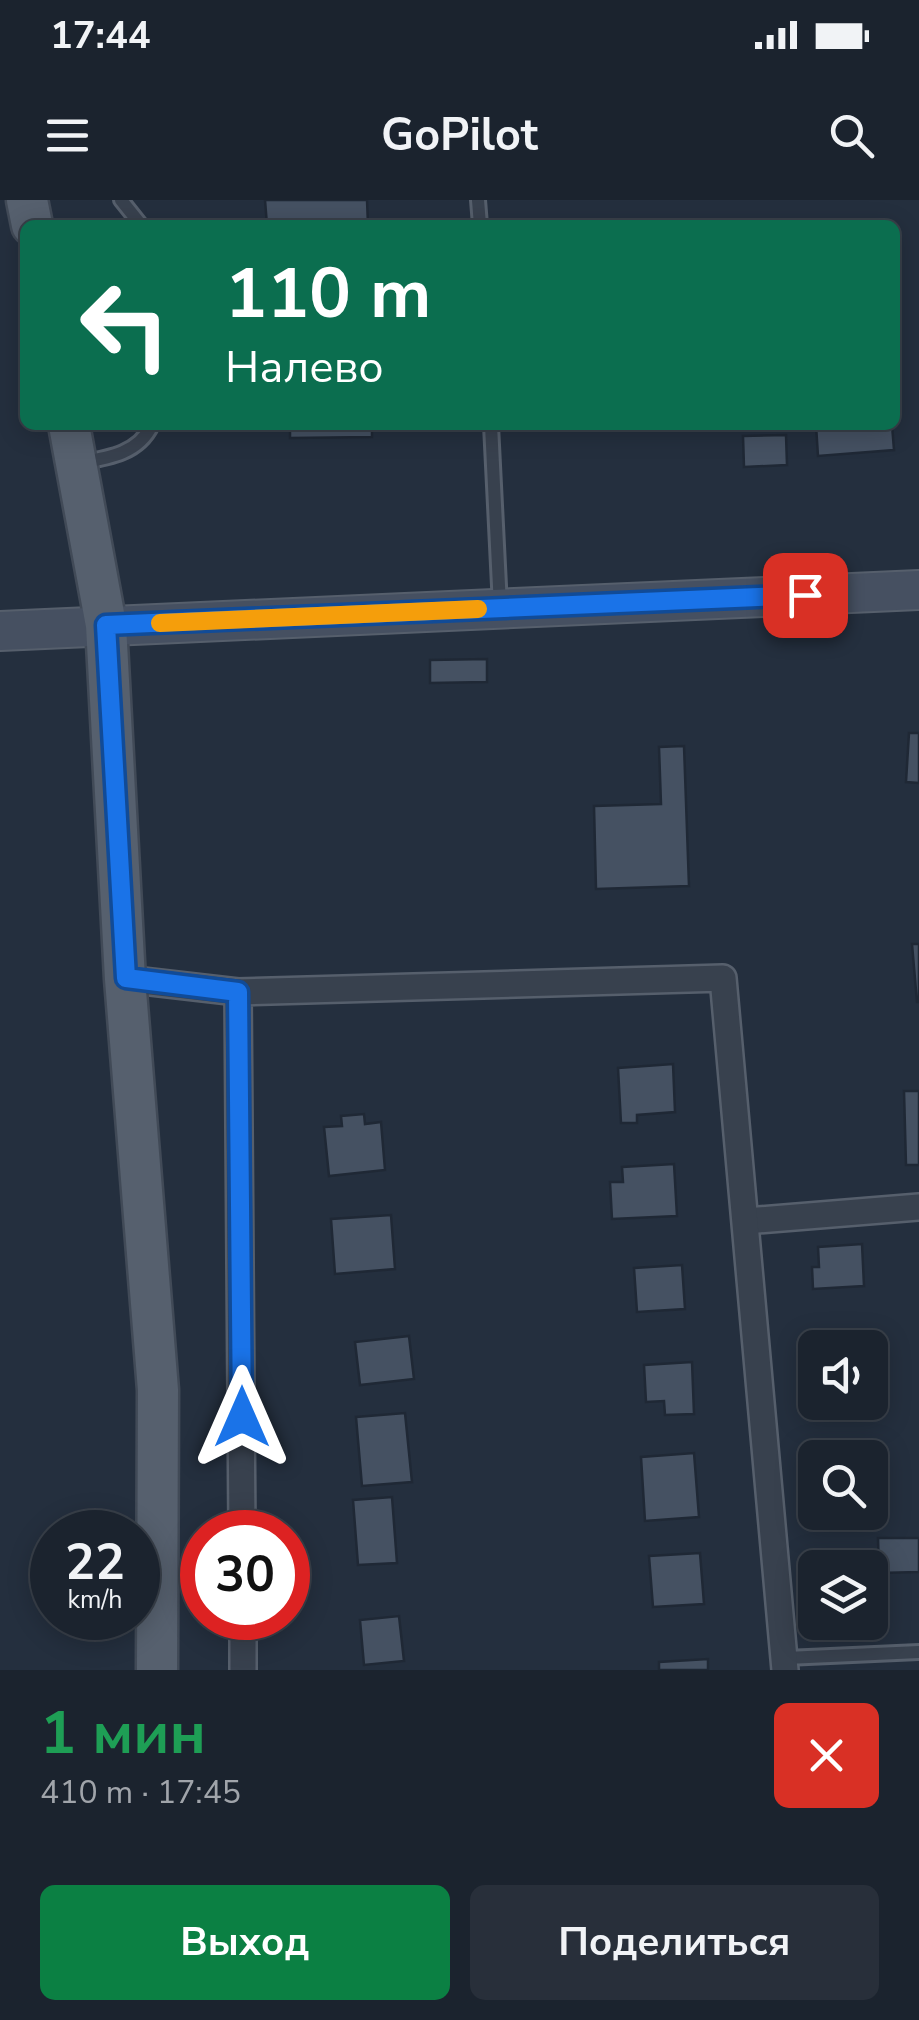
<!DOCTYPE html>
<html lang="ru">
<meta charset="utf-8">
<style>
:root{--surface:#1b232e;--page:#282f3a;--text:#f1f3f6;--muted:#a0a4aa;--line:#39404a;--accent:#0b8043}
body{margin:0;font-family:"Nunito Sans",sans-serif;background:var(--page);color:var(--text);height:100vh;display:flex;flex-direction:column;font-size:38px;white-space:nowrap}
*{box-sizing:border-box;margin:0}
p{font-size:32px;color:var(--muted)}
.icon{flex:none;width:55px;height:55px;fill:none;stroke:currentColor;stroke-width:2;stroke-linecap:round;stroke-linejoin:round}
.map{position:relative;height:1470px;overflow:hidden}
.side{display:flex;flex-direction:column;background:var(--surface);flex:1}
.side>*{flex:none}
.top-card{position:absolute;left:20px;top:20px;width:880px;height:210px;border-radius:15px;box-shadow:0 5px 25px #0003,0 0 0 2px var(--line);background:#0b6e4f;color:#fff;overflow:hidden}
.fabs{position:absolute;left:798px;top:1130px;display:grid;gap:20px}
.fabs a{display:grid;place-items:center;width:90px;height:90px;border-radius:15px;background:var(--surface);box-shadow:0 5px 25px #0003,0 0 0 2px var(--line);font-size:50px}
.speed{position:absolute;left:30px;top:1310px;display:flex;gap:20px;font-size:50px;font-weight:700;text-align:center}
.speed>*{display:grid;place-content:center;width:130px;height:130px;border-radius:50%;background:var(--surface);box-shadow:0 5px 25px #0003,0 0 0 2px var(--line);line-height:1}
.speed small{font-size:25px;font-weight:400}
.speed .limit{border:15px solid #d22;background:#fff;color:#111}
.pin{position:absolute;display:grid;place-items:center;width:85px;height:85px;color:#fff;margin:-42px;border-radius:20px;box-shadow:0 5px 15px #0006}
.me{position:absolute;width:110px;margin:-55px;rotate:0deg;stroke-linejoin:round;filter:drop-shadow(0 0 8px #0008)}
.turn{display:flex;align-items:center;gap:35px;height:210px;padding:0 40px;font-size:45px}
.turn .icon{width:130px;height:130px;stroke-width:2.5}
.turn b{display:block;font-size:70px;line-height:85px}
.round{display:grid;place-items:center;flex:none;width:105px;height:105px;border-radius:15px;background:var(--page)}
.overview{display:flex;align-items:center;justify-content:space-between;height:170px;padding:0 40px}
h1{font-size:60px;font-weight:700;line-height:75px;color:#1e9e55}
.action{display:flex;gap:20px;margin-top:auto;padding:20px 40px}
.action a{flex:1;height:115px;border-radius:15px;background:var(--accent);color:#fff;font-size:40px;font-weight:700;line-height:115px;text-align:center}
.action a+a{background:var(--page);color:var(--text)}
.status{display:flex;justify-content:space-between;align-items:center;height:70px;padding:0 50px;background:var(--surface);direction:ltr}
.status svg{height:28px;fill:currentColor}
header{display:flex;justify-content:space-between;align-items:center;height:130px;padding:0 40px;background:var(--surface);font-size:45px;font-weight:700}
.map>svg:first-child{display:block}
.building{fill:#455162;stroke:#1f2835;stroke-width:2.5}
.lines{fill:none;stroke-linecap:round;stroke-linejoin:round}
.lane-casing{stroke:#565f6c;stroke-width:18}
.street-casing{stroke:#565f6c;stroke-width:30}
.secondary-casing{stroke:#565f6c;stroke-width:42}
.primary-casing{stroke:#414a57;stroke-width:45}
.lane{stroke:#38414e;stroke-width:12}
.street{stroke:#38414e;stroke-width:25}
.secondary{stroke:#465061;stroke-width:38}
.primary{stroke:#56606e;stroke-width:40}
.route-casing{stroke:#114b97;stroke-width:25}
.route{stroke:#1a73e8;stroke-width:18}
.slow{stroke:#f59e0b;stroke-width:18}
</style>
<div class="status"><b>17:44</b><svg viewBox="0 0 49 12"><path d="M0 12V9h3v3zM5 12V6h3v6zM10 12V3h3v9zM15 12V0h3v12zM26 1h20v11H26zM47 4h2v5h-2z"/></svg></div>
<header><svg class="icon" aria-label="menu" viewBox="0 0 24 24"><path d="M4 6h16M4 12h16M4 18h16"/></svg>GoPilot<svg class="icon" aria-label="search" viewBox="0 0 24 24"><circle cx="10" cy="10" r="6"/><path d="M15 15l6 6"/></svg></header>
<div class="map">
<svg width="919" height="1470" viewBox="0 0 919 1470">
<rect width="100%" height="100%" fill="#242f3e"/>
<g class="building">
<polygon points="265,0 367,0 368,25 267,25"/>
<polygon points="290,225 372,225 372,237 290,238"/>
<polygon points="816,225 892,225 894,250 818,256"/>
<polygon points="786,235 787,265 744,267 743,236"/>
<polygon points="487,459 487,482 430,483 430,460"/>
<polygon points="909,533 919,533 919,583 906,582"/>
<polygon points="684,546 689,686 596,689 594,606 661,604 659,547"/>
<polygon points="912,744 919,744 919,802 917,802"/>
<polygon points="673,864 675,912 637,915 637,923 621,923 618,868"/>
<polygon points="904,891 919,891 919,965 906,965"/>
<polygon points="364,914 365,924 381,922 385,970 329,976 324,927 342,926 341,916"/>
<polygon points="674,964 677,1016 612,1019 610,982 623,982 622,967"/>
<polygon points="391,1015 395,1069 335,1074 331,1019"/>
<polygon points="862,1044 864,1086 813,1089 812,1067 819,1067 818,1047"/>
<polygon points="682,1065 685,1109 637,1112 634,1068"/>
<polygon points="409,1136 414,1179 360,1185 355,1142"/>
<polygon points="692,1162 694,1214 665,1215 664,1201 646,1202 644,1165"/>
<polygon points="405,1213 412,1282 362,1286 356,1217"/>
<polygon points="694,1253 699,1317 645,1321 641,1257"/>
<polygon points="392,1297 397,1363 358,1365 353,1300"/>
<polygon points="878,1338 919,1338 919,1372 879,1373"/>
<polygon points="700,1353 704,1404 653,1407 649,1356"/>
<polygon points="399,1416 404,1461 364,1465 360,1420"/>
<polygon points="708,1459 708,1470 659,1470 659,1462"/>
</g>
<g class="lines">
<defs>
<g id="lane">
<polyline points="121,0 141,25"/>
<polyline points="478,0 480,25"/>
<polyline points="491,225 500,406"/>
<path d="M79,263C108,258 138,254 152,225"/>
<polyline points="786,1458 919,1452"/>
</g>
<g id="street">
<polyline points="125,779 238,792"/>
<polyline points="746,1021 919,1007"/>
<polyline points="242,1332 238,792 723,778 785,1470"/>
<polyline points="243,1418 243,1470"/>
</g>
<polyline id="secondary" points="0,431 919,390"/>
<g id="primary">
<polyline points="27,0 32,25"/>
<polyline points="69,225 106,425 125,779 158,1190 157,1470"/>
</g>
</defs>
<use href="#lane" class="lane-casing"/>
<use href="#street" class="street-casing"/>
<use href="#secondary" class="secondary-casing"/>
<use href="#primary" class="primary-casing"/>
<use href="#lane" class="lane"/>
<use href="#street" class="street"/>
<use href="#secondary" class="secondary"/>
<use href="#primary" class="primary"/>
</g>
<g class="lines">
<defs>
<polyline id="route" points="242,1217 238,792 126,778 106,425 805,395"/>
</defs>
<use href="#route" class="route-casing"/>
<use href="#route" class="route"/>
<polyline class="slow" points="160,423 478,409"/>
</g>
</svg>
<div class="fabs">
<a><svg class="icon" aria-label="sound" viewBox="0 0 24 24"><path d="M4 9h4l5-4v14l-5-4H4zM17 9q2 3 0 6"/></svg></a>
<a><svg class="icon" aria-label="search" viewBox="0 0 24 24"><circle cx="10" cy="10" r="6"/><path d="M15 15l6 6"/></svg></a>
<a><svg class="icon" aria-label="layers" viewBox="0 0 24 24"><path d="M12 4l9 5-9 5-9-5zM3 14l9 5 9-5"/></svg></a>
</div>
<div class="speed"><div>22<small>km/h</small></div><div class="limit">30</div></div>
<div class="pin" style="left:805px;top:395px;background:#d93025"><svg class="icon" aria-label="arrive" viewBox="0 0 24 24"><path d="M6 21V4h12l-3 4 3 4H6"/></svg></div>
<svg class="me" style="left:242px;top:1217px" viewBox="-20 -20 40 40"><path d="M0-17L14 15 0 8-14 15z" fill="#1a73e8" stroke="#fff" stroke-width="4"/></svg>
<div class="top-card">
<div class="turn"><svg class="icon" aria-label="left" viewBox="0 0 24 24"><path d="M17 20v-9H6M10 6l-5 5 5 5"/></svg><div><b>110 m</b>Налево</div></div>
</div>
</div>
<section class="side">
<div class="overview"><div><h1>1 мин</h1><p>410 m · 17:45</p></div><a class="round" style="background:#d93025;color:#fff"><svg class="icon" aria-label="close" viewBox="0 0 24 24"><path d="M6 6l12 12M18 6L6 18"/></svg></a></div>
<div class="action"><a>Выход</a><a>Поделиться</a></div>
</section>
